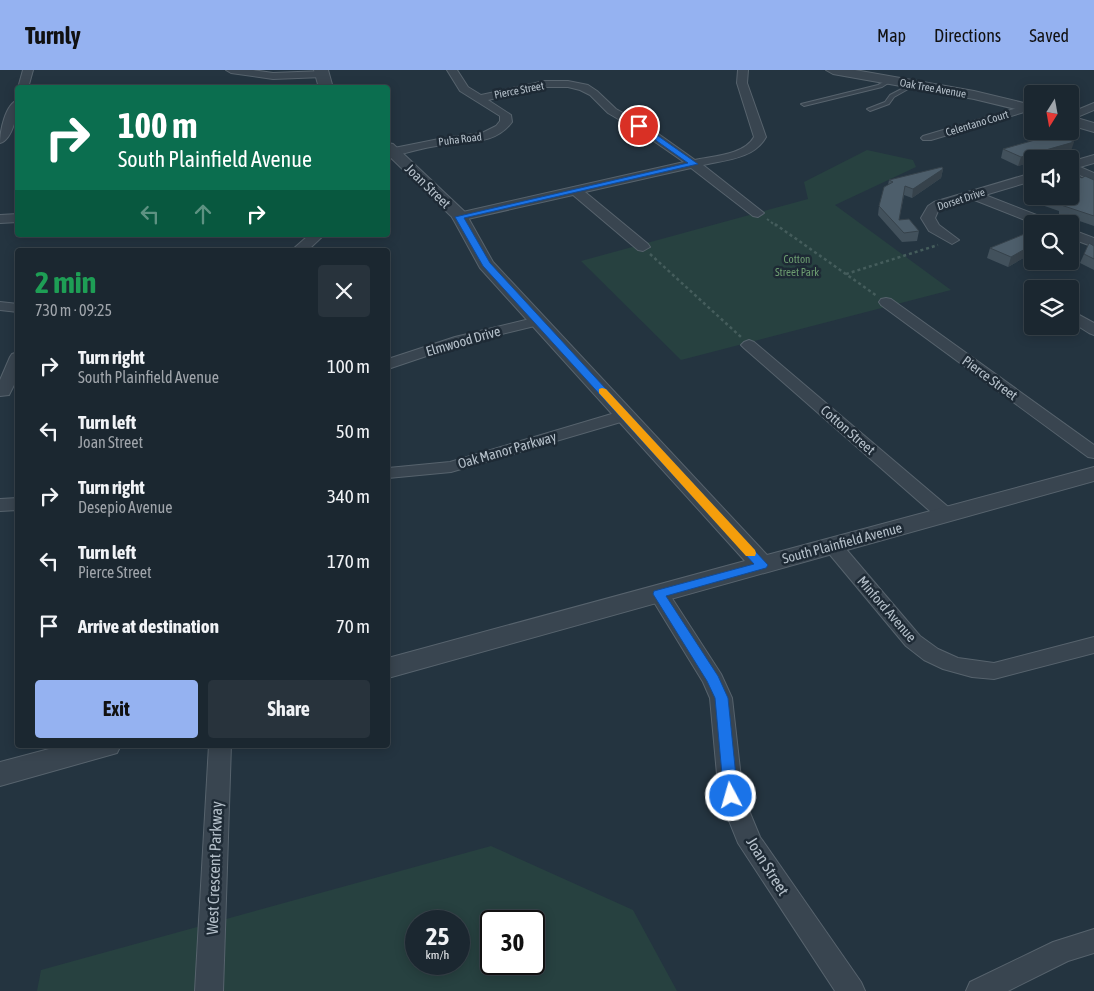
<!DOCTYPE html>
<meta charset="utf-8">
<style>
:root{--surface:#1b2730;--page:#28333c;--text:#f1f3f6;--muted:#a0a5ab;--line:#39444c;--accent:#95b2f1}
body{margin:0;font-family:"Asap Condensed",sans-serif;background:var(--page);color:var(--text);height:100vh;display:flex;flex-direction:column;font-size:19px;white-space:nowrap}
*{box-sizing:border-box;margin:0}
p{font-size:16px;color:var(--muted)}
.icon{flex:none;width:28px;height:28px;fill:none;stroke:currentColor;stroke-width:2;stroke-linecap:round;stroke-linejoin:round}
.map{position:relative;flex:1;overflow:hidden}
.sheet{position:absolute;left:15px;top:178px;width:375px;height:500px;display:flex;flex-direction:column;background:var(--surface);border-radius:5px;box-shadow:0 2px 12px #0003,0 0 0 1px var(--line)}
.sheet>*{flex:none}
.banner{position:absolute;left:15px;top:15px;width:375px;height:152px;border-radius:5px;box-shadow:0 2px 12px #0003,0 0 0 1px var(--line);background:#0b6e4f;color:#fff;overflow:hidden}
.needle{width:32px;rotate:191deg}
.fabs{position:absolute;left:1024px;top:15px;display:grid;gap:10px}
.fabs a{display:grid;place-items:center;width:55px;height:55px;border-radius:5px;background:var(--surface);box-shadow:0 2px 12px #0003,0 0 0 1px var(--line);font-size:25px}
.speed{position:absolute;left:405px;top:840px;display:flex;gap:10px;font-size:25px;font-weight:700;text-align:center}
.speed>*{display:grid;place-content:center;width:65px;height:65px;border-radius:50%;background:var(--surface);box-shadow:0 2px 12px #0003,0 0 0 1px var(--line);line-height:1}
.speed small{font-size:12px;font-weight:400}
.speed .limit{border:2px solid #111;border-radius:8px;background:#fff;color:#111}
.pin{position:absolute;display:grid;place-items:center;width:42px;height:42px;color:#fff;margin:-21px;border:2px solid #fff;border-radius:50%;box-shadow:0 1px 5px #0007}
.me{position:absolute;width:55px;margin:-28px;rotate:354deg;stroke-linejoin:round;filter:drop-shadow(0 0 4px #0008)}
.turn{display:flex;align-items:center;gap:18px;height:105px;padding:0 20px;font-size:22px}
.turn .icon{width:65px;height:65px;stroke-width:2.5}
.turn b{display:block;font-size:35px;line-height:42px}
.lanes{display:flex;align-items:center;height:48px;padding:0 20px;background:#0003;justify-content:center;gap:25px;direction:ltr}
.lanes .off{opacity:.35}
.round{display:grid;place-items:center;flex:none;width:52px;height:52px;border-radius:5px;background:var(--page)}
.headline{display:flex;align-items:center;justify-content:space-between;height:85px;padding:0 20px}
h1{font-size:30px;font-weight:700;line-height:38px;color:#1e9e55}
.button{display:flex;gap:10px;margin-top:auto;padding:10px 20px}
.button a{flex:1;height:58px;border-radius:5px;background:var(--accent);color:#111;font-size:20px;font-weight:700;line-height:58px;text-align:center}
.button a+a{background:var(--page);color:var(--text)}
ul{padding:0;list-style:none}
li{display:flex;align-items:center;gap:15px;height:65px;padding:0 20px}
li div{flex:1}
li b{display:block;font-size:19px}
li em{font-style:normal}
header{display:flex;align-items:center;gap:30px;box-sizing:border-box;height:70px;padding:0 25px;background:var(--accent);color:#111}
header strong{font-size:24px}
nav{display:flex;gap:28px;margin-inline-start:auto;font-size:18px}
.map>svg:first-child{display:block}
.green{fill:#274140;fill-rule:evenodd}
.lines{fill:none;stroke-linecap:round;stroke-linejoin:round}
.service-casing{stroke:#57636d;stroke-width:2}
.minor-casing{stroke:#57636d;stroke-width:2}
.tertiary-casing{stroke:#57636d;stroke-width:2}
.path-far1{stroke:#455d5c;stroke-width:2;stroke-dasharray:2.5 2.5;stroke-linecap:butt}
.path{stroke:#455d5c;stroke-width:2.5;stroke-dasharray:3 3;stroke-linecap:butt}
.service{fill:#394550;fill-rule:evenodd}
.minor{fill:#394550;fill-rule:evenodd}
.tertiary{fill:#394550;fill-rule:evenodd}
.wall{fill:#42515c}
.shaded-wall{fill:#36424b}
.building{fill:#4d5e6b;stroke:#36424b}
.route{fill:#1a73e8;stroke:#114b97}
.slow{fill:#f59e0b}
.labels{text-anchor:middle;stroke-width:5;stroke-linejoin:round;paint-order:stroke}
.far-street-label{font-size:11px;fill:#b5c0ca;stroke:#1e2a35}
.far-park-label{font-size:11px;fill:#6c9c70;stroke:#1e2a35}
.street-label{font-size:14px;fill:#b5c0ca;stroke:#1e2a35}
.near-street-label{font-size:16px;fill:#b5c0ca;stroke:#1e2a35}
</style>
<header>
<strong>Turnly</strong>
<nav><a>Map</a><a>Directions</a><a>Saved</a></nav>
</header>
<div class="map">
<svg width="1094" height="921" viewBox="0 0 1094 921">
<rect width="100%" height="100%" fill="#243440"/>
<g class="green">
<polygon points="867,80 913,90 916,97 835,135 951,220 681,290 581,191 808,129 804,112"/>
<path d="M491,776L633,840L677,921H37L41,900ZM416,851H459V894H416ZM491,851H534V894H491Z"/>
</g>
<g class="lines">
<defs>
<g id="service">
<polygon points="889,9 893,10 882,17 804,36 801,34 878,15"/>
<polygon points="913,13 917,14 894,27 889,34 870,41 867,39 885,32 890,25"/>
</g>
<g id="minor">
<polygon points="23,0 33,0 28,18 18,18"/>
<polygon points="226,0 253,0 273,3 323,1 328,4 323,7 273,9 231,3"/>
<path d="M447,0H457L468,17L481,25L545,11H568L588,15L597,21L616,39L650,58L695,90C713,86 744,85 754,67L737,13L738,0H748L747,13L766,67C754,89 725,90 703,95L764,143L758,147L753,146L691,98L585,122L648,174L650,177L643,181L638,180L573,125L459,151L454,150L452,147L454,144L684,92L642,63L608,43L590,25L580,20L568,17H545L488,30L511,45L512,52C495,75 468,71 443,75C426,77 410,82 393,86L389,85V79L444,68L482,63L496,56L500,51V46L460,21Z"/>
<path d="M18,30C18,41 13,70 0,73C0,62 5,34 18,30Z"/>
<polygon points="1094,33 1094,40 1070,50 1070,43"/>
<polygon points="1027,35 1031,36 1032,38 1031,40 931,70 923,70 921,68 923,66"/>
<polygon points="1094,85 1094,93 1080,97 1094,103 1094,111 1070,101 1070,92"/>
<polygon points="1032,103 1032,111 985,125 1052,151 1053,154 1035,154 972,129 944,138 938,141 935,148 939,155 959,170 952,174 929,161 921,148 928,136 934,132"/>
<polygon points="18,144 18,152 0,153 0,145"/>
<polygon points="1070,159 1094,168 1094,177 1070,168"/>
<polygon points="309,165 324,165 308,180 292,180"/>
<polygon points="886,228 891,229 1094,375 1094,388 1088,387 881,235 879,232 881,229"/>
<polygon points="0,232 18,234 18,242 0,240"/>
<polygon points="1070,240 1094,253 1094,265 1089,263 1070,251"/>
<polygon points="538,247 543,248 545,251 543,254 465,273 388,299 388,289 455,267"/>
<polygon points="749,270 754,272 953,441 955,445 953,449 946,451 939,449 744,278 741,275 744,272"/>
<polygon points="18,282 18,307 9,325 0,326 0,310 10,287 12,284"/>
<polygon points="625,340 631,341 633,345 631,349 451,402 388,408 388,398 450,392"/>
<polygon points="18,428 18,440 0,441 0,429"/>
<polygon points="833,470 840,472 920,566 938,579 958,588 994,593 1094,567 1094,583 994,609 972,607 943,599 924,590 906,576 826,480 823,476 826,472"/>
<polygon points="659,517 666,519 721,604 732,628 743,726 760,767 861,912 865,921 835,921 738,773 719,726 710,628 703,612 649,524 652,519"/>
<polygon points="209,675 231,675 223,921 195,921"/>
<polygon points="1094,859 1094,883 1068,891 1008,921 966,921 970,912 1053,872"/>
</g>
<g id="tertiary">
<polygon points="314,0 328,0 333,18 319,18"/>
<polygon points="826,0 855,0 974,21 1032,35 1032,43 974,29 833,4"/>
<polygon points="1070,46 1094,53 1094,62 1070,55"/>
<polygon points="388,73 393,74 465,142 493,192 767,485 1094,397 1094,411 388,608 388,588 745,491 480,198 452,147 388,85"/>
<polygon points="64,675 121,675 117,683 0,716 0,692"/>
</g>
</defs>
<use href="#service" class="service-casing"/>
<use href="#minor" class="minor-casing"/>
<use href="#tertiary" class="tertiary-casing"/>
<polyline class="path-far1" points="767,149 776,156"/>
<g class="path">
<polyline points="775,154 877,226"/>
<polyline points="650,184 741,267"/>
<polyline points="846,204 938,175"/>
</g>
<use href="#service" class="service"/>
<use href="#minor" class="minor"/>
<use href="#tertiary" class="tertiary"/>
</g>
<g class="wall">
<polygon points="1003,79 1071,81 1018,96 1001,88"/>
<polygon points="943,99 941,108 912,128 904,125 899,150 919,161 917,171 902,172 878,145 879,136 888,115 889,110"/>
<polygon points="1082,108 1094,110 1094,156 1059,144 1059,141 1033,132 1035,126 1070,126"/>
<polygon points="1032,161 1032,183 1008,197 987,188 990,178"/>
<polygon points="1094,176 1094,200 1080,193 1084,184"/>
</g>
<g class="shaded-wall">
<polygon points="1074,72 1071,81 1044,89 1032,89 1032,92 1018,96 1021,87"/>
<polygon points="943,99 941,108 912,128 913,119"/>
<polygon points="1032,175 1032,183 1008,197 1011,187"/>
</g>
<g class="building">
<polygon points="1056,64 1074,72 1021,87 1003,79"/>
<polygon points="942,97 943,99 913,119 905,116 899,150 909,149 919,161 904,163 879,136 884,117 893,112 889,110"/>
<polygon points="1076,105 1082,108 1085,106 1094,110 1094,146 1061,135 1064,133 1044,126 1070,126 1070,108"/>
<polygon points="1062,149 1064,154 1052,154"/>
<polygon points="1032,161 1032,175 1011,187 990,178"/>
<polygon points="1089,173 1094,176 1094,189 1084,184"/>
</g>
<polygon class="route" points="637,54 641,54 698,94 464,148 490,193 768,495 766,498 666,526 718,606 728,628 738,726 736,730 731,732 726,730 724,726 715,628 707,611 653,524 654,521 754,494 483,196 455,147 688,93 637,57"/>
<polygon class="slow" points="602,318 606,319 755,480 756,483 755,486 746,486 599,323 599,319"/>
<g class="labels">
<g class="far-street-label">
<text transform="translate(933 18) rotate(10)" y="4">Oak Tree Avenue</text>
<text transform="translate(519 20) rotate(-11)" y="4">Pierce Street</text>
<text transform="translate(977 53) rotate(-17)" y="4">Celentano Court</text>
<text transform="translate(460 69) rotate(-7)" y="4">Puha Road</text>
<text transform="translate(961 129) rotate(-18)" y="4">Dorset Drive</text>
</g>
<g class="far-park-label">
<text x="797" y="193">Cotton<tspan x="797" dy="13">Street Park</tspan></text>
</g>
<g class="street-label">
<text transform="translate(428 116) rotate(44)" y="5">Joan Street</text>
<text transform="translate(463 271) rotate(-16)" y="5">Elmwood Drive</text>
<text transform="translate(990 308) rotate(36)" y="5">Pierce Street</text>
<text transform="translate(848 360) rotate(41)" y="5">Cotton Street</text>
<text transform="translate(507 380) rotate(-16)" y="5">Oak Manor Parkway</text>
<text transform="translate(842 473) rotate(-15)" y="5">South Plainfield Avenue</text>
<text transform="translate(887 539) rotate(49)" y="5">Minford Avenue</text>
</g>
<g class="near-street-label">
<text transform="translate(768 796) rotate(58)" y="6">Joan Street</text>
<text transform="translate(214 798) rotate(-88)" y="6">West Crescent Parkway</text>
</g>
</g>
</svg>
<div class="fabs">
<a><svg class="needle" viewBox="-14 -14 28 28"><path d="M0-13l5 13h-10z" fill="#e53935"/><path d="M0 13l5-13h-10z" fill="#a0a5ab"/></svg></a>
<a><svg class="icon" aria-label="sound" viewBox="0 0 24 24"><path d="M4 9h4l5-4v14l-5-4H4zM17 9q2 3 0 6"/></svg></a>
<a><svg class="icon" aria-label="search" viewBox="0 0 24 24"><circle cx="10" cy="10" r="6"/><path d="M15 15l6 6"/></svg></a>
<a><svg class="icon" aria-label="layers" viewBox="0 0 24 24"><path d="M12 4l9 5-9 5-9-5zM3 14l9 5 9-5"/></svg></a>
</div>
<div class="speed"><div>25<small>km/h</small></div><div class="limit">30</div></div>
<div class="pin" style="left:639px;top:56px;background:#d93025"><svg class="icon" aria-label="arrive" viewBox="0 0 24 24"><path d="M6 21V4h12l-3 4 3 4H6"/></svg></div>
<svg class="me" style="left:731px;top:726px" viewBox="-20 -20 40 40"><circle r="17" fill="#1a73e8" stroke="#fff" stroke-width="3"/><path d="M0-11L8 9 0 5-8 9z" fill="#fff"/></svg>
<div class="banner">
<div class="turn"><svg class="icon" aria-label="right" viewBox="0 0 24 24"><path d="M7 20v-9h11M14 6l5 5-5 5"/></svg><div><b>100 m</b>South Plainfield Avenue</div></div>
<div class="lanes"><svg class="icon off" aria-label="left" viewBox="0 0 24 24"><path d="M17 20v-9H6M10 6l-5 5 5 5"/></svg><svg class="icon off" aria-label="ahead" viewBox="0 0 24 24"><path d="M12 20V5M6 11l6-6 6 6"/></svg><svg class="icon" aria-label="right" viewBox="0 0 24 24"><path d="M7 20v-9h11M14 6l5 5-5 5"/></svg></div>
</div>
<section class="sheet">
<div class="headline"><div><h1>2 min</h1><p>730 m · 09:25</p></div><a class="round"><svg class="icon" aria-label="close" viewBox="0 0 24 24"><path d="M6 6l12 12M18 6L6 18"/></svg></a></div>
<ul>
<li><svg class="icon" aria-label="right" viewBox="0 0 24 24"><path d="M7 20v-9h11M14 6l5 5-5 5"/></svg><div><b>Turn right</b><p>South Plainfield Avenue</p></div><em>100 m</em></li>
<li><svg class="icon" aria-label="left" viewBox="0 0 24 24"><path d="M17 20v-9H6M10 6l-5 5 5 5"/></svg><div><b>Turn left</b><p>Joan Street</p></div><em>50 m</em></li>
<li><svg class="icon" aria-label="right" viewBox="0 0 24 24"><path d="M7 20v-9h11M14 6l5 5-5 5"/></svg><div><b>Turn right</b><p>Desepio Avenue</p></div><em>340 m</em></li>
<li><svg class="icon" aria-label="left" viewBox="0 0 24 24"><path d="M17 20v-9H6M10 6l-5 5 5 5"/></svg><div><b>Turn left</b><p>Pierce Street</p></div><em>170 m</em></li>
<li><svg class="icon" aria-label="arrive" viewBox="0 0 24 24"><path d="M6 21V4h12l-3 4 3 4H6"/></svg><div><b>Arrive at destination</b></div><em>70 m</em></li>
</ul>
<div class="button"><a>Exit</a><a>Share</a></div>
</section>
</div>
